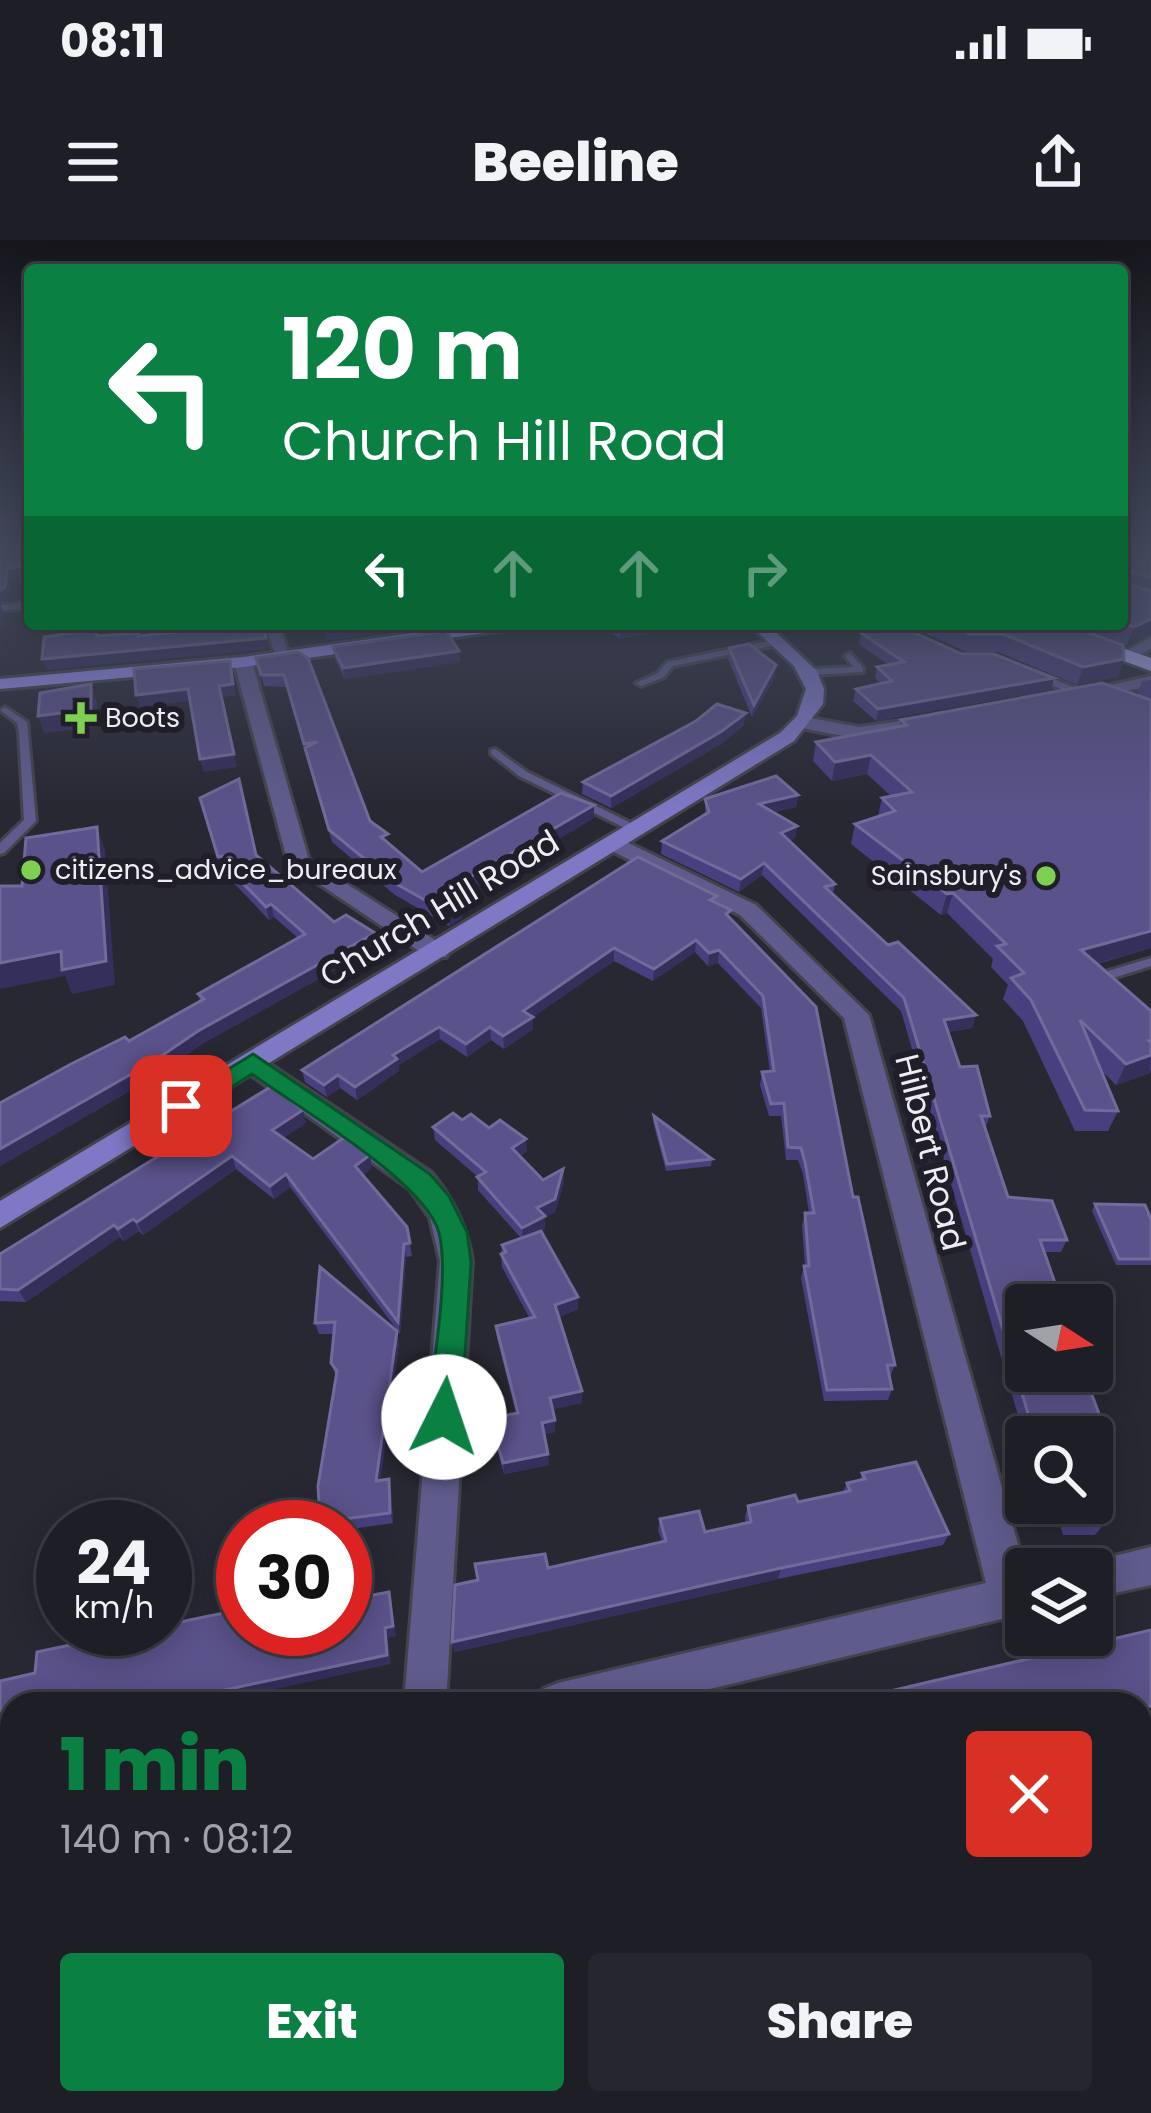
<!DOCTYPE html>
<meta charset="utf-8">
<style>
:root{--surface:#1e1e26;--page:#26272e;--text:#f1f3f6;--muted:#a1a2a7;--line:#3c3c43;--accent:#0b8043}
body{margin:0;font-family:Poppins,sans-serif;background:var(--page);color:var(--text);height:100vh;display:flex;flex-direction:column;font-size:45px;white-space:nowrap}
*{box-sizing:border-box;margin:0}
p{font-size:39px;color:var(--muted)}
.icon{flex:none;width:66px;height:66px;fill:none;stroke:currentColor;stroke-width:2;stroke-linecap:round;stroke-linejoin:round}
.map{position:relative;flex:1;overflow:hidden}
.side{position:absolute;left:0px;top:1452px;width:1152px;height:423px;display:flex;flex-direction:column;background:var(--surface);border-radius:36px 36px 0 0;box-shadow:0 6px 30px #0003,0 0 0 3px var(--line)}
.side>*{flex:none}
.guide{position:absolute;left:24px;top:24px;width:1104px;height:366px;border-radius:12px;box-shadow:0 6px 30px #0003,0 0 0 3px var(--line);background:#0b8043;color:#fff;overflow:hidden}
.needle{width:78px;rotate:102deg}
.tools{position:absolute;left:1005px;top:1044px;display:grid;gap:24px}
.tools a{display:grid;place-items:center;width:108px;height:108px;border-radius:12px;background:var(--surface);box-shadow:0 6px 30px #0003,0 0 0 3px var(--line);font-size:60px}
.speed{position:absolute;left:36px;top:1260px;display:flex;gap:24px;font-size:60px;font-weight:700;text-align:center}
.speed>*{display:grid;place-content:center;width:156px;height:156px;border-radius:50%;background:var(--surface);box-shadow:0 6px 30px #0003,0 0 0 3px var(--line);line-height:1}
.speed small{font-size:30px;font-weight:400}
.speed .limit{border:18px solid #d22;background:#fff;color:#111}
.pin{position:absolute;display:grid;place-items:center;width:102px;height:102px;color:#fff;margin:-51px;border-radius:24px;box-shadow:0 6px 18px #0006}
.me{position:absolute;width:132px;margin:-66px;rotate:4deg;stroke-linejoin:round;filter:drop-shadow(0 0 9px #0008)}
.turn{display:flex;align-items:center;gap:42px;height:252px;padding:0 60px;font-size:54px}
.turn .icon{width:156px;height:156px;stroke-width:2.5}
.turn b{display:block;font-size:84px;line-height:102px}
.lanes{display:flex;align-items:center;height:114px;padding:0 60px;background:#0003;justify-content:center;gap:60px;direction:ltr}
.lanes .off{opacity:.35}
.round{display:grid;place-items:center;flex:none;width:126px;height:126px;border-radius:12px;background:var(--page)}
.head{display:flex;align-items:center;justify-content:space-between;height:204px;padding:0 60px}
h1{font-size:72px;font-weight:800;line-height:90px;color:var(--accent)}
.button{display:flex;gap:24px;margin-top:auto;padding:24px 60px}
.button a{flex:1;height:138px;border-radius:12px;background:var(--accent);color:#fff;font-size:48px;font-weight:800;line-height:138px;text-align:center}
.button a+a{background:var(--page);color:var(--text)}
.status{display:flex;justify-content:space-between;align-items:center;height:84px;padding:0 60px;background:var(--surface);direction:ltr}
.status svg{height:33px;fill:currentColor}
header{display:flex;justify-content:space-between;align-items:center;height:156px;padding:0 60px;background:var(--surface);font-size:54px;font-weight:800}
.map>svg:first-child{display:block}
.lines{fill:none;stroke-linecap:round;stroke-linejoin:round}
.lane-casing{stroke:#43434e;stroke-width:6}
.street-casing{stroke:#43434e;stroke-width:6}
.secondary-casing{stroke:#43434e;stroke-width:6}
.primary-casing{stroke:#43434e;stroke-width:6}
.highway-casing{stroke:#43434e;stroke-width:6}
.lane{fill:#5f5c8d;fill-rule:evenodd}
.street{fill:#5f5c8d;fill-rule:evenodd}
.secondary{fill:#7e78c5;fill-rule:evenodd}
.primary{fill:#968df1;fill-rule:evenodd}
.highway{fill:#ada9f1;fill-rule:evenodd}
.wall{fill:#48407e}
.shaded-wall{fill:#342f5b}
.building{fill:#5a528a;stroke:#716a9b;stroke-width:3}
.route{fill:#0b8043;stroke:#07532c;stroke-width:3}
.poi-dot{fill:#7fd052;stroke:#1f1e29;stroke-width:4.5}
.labels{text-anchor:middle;stroke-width:12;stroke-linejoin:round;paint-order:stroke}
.far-poi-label{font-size:27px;fill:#ececf3;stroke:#1f1e29;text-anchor:start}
.street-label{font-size:33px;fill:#ececf3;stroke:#1f1e29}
</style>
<div class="status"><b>08:11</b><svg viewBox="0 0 49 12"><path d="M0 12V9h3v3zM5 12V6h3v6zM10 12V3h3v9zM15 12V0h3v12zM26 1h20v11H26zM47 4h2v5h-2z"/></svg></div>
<header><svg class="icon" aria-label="menu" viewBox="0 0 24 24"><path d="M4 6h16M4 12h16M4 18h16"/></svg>Beeline<svg class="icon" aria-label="share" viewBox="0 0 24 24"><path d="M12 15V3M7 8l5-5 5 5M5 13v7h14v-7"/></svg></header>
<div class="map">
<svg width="1151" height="1873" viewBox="0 0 1151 1873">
<rect width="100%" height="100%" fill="#282833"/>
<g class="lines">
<defs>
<g id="lane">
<polygon points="30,362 30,368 0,371 0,365"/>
<polygon points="923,384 937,384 912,393 920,398 915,401 899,393"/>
<polygon points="779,399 782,400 782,404 673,426 664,437 641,446 636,443 658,433 667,422"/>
<polygon points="850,413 863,428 863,432 810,435 805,432 810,429 853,427 845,416"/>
<polygon points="1035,432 1086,452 1087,454 1078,456 1032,437 1032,433"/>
<polygon points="5,467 27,482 36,581 4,613 0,614 0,603 24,580 19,492 17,483 0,470"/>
<polygon points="495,509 527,532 645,590 635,593 519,536 491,514 491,510"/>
<polygon points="1151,718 1151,726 1110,739 1110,753 1100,753 1096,737 1098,734"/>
</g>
<g id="street">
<polygon points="264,384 280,384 290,421 278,421"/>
<polygon points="1151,397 1151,409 1126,421 1117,416"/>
<polygon points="243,417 252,422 309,620 446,707 449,712 446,717 428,717 288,623 234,422"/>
<polygon points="1151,436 1151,446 1080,460 1071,454"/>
<path d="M805,477L859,487L909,480L919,486C886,508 835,495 798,487L795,483Z"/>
<polygon points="616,597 756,665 869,775 1026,1333 1026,1373 647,1464 537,1464 543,1449 558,1443 986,1343 844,778 740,675 608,609 605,604"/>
<path d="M253,813L432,933C453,960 467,987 472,1021L446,1464H404L440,1021L430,978L410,949L243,829L239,822Z"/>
<polygon points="1151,1307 1151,1345 1092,1358 1092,1329 1076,1329 1078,1325"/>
<polygon points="12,1568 12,1614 0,1617 0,1571"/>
</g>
<polygon id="secondary" points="749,384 767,384 817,431 824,449 823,464 794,501 0,988 0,961 780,493 797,476 806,449 794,426"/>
<polygon id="primary" points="477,384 521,384 513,389 243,427 0,449 0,439 243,417"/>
<polygon id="highway" points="1024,384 1053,384 1151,418 1151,431"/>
</defs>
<use href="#lane" class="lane-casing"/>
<use href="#street" class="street-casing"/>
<use href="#secondary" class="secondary-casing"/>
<use href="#primary" class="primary-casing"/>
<use href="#highway" class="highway-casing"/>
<use href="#lane" class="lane"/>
<use href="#street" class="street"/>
<use href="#secondary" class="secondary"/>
<use href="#primary" class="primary"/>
<use href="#highway" class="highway"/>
</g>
<g class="wall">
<polygon points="1122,309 1151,309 1151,393 1127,405 1067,384 1122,384"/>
<polygon points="599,384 695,384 620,399"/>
<polygon points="927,384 1064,384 1124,419 1118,437 1077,445 998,412 966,412 925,393"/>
<polygon points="861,393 962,414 1051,450 876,481 853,461 856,449 881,444 875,438 877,427 889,425 859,404"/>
<polygon points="333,407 459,411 460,422 345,439 335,419"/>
<polygon points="729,408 775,437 752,477 728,419"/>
<polygon points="298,412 370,581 390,605 422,632 594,578 454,660 462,678 449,686 395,655 332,602 286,447 264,446 256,418"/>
<polygon points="1151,440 1151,708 1097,724 1151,771 1151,830 1150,833 1116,845 1101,830 1118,871 1108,891 1075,891 1023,781 1003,759 1008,745 991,727 993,719 947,673 941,675 851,604 855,584 878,576 882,558 891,556 867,534 832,541 813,521 816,502 899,487 901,480 1137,455 1142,441"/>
<polygon points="744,485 721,504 611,568 582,554 583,542"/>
<polygon points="776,536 798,555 796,567 774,572 797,586 795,598 789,601 835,644 833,654 888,705 898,702 976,775 972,788 948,792 960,827 977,826 990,876 985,888 1008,957 1052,961 1067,1000 1061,1012 1044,1012 1062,1063 1061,1065 1026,1065 1026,1131 1083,1131 1113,1211 1098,1235 1109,1268 1101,1277 1104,1284 1095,1295 1063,1295 1058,1278 1048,1278 1043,1263 1092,1263 1092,1197 1026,1197 1026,1203 901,771 762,635 739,652 661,614 662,601 705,574 705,559"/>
<polygon points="200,558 256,615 334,682 375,693 377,706 202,804 159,834 0,926 0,863 129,801 200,761 198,754 298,698 274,677 269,680 230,639 227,628 221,629"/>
<polygon points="716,663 730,679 853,957 895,1125 890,1137 892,1149 888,1160 824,1161 801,1038 804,1026 805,1026 802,985 805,973 809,973 803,934 798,920 786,920 781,876 769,876 760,845 762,832 770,832 761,768 718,723 708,726 695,712 653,741 614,721 533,777 533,789 504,809 491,800 467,817 440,799 399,825 399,831 357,860 340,848 327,857 305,842 302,830"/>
<polygon points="654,876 712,919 711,926 666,931 653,882"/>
<polygon points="462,880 489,888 527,911 520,916 543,940 563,929 564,942 555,972 545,977 545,989 539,992 578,1069 559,1077 582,1163 553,1169 555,1192 544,1194 549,1225 504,1234 492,1190 490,1178 516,1173 497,1098 496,1086 530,1079 502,1027 501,1014 502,1005 521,998 478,950 478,937 435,900 433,887"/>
<polygon points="306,883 283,898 313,919 370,915 372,928 363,935 407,987 412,1016 406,1017 400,1094 290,947 274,959 236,929 143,995 139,991 124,1001 120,997 26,1062 0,1061 0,1014"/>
<polygon points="1095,964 1151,979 1151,1025 1116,1025 1092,971"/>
<polygon points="320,1027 399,1103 380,1240 391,1250 393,1283 345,1290 345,1287 322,1287 320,1282 336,1137 331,1123 334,1094 319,1094 315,1083"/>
<polygon points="862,1233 949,1294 943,1305 778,1339 454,1412 548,1328 662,1302 658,1290 660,1279 705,1292 746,1283 745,1277 748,1266 798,1262 843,1252 847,1243 860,1241"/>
<polygon points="0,1657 51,1870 10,1772 0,1774"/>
<polygon points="914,1863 1001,1863 1004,1873 918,1873"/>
</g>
<g class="shaded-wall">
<polygon points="30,325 30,336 11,339 9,358 0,363 0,350 7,329"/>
<polygon points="0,364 4,375 0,391"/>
<polygon points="1151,379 1151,393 1127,405 1134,387"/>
<polygon points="339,384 436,384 436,385 326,401 324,386"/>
<polygon points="621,384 695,384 620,399"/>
<polygon points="266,398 269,409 46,430 42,419"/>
<polygon points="459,411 460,422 345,439 343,428"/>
<polygon points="1124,419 1118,437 1077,445 1083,427"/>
<polygon points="230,421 236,456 222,457 237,527 204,532 200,519 219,446"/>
<polygon points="776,425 775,437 752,477 754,465"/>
<polygon points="1054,438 1051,450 876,481 878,469"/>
<polygon points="91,444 97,462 97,487 44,493 38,476"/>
<polygon points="188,449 191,461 140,467 136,455"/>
<polygon points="746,473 744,485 721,504 611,568 611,556"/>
<polygon points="871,515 867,534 832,541 835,522"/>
<polygon points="798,555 796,567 758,576 759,564"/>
<polygon points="594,565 594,578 446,665 445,652"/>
<polygon points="797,586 795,598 779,605 781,593"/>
<polygon points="97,587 105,610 115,745 72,754 65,736 0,749 0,723"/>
<polygon points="224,616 228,628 221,629 218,617"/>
<polygon points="764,623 762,635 739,652 741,639"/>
<polygon points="953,653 947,673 941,675 947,654"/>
<polygon points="271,664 274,677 269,680 266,667"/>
<polygon points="461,665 462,678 449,686 448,673"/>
<polygon points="1151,691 1151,708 1073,730 1081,710"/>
<polygon points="375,693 377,706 202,804 159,834 0,926 0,909 198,791"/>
<polygon points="696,700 695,712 653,741 654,729"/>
<polygon points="614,708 614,721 533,777 533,789 504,809 503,796 523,771"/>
<polygon points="719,710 718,723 708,726 709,713"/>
<polygon points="976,775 972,788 940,793 944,780"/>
<polygon points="439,787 440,799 399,825 399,831 357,860 355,847 393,815"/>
<polygon points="490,787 491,800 467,817 466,804"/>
<polygon points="1151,801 1150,833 1116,845 1126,824"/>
<polygon points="338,835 340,848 327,857 324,845"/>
<polygon points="303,870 306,883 275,903 272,890"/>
<polygon points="526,899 527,911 513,921 512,908"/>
<polygon points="370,915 372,928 358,939 355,926"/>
<polygon points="232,916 236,929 143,995 137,982"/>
<polygon points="563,929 564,942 555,972 545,977 545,989 523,1001 522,988"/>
<polygon points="286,934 290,947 274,959 270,946"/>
<polygon points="133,979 139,991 124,1001 118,989"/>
<polygon points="114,985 120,997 26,1062 18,1050"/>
<polygon points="404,1004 406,1017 400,1094 398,1082"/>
<polygon points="578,1057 578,1069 555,1078 555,1065"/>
<polygon points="397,1091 399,1103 379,1252 376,1241"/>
<polygon points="582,1151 582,1163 550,1170 550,1158"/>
<polygon points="555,1180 555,1192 542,1195 542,1183"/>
<polygon points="548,1214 549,1225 504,1234 503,1223"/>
<polygon points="389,1239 391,1250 393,1283 390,1273"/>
<polygon points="781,1328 778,1339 454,1412 452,1402"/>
<polygon points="389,1352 396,1396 388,1398 391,1424 207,1464 160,1464 385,1388"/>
<polygon points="12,1501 12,1512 0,1515 0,1504"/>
<polygon points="40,1863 52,1863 51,1870 43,1873 25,1873"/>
</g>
<g class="building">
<polygon points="0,309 30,309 28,311 30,325 7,329 5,347 0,350"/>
<polygon points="1122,309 1151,309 1151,338 1125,330 1126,344 1151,351 1151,379 1134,387 1122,383"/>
<polygon points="203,384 257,384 263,388 266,398 42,419 44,397 96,389 97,396 139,393 138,396 205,389"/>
<polygon points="948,384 1064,384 1123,405 1124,419 1083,427 1003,394 970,394"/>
<polygon points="894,386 906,389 962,414 994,414 1054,438 878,469 856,449 892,441 877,427 904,422 861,393"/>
<polygon points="446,391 459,411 343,428 333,407"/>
<polygon points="749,404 776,425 754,465 729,408"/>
<polygon points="298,412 308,418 370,581 388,594 381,597 422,632 561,553 594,565 445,652 461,665 448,673 393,642 329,590 305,508 317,502 304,504 284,435 261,435 256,418"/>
<polygon points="230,421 233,444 219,446 234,514 200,519 188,449 136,455 134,429"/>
<polygon points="1102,443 1151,460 1151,691 1081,710 1151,771 1151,801 1149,801 1151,803 1151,815 1126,824 1080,780 1118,871 1085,870 1031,760 1011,738 1024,733 997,706 1006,704 953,653 947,654 855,584 895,571 882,558 912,552 871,515 835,522 816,502 907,485 901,480"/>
<polygon points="91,444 91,469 38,476 40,453"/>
<polygon points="717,464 746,473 722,491 611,556 583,542 696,481"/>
<polygon points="776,536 798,555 759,564 797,586 781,593 835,644 825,647 888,705 898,702 976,775 944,780 960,827 977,826 990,876 981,876 1008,957 1052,961 1067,1000 1040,1000 1062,1063 1058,1063 1058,1065 1026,1065 1026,1131 1083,1131 1113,1211 1098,1235 1109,1268 1098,1268 1104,1284 1071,1284 1066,1267 1055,1267 1054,1263 1092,1263 1092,1197 1035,1197 904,758 764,623 741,639 662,601 709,572 705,559"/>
<polygon points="239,539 256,615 334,682 346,675 375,693 198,791 154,821 0,909 0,863 71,824 125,797 129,801 204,759 198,754 305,694 271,664 266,667 226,626 224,616 218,617 200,558"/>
<polygon points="97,587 106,721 62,730 61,711 0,723 0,646 22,646 26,598"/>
<polygon points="638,617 717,656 710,660 731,670 726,674 816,767 853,957 858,957 895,1125 887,1125 892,1149 827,1150 804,1026 809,1026 805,973 814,973 805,922 801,908 788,907 784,863 771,864 762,832 774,831 763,756 719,710 709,713 696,700 654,729 614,708 523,771 533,777 503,796 490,787 466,804 439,787 393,815 397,819 355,847 338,835 324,845 302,830"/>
<polygon points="272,846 303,870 272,890 313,919 345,897 370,915 355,926 407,987 410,1003 404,1004 398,1082 286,934 270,946 232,916 137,982 133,979 118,989 114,985 18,1050 0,1049 0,1014"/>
<polygon points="453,873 462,880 471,874 489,888 500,880 526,899 512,908 543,940 563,929 555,959 537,968 545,976 522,988 477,937 486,932 433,887"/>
<polygon points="654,876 712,919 667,924"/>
<polygon points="1095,964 1145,965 1151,979 1151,1019 1119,1019"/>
<polygon points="541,991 578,1057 555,1065 582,1151 550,1158 555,1180 542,1183 548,1214 503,1223 490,1178 518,1173 496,1086 535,1077 501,1014 506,1012 502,1005"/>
<polygon points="320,1027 397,1091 376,1241 389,1239 390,1273 320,1282 318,1246 337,1131 331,1123 335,1082 315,1083"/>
<polygon points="916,1222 949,1294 781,1328 452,1402 455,1345 478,1340 475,1324 545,1314 548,1328 666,1301 660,1279 699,1271 705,1292 751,1282 748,1266 795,1255 798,1262 850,1251 847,1243 865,1239 862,1233"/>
<polygon points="389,1352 393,1386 385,1388 387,1415 160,1464 12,1464 12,1501 0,1504 0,1441 35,1433 37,1412 146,1389 165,1389 165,1385 243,1369 243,1389 345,1389 345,1360"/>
<polygon points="1151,1390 1151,1466 1141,1468 1149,1482 1140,1484 1140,1464 835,1464"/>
<polygon points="0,1657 3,1657 2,1665 12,1663 12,1863 40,1863 40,1868 25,1873 1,1873 11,1765 0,1768"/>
<polygon points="1151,1729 1151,1785 1140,1782 1140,1731"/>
<polygon points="641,1863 678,1868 678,1863 756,1863 755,1873 640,1873"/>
<polygon points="923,1863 1001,1863 1004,1873 926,1873"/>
</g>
<linearGradient id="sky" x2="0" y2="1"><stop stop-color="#16161c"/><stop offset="0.54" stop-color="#42485b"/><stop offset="1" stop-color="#42485b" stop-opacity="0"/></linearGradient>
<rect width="1151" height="571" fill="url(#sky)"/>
<path class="route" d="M253,814L430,934L449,956L467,992L471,1022L461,1177L456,1187L444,1191L433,1187L428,1177C432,1129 450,1037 439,993C426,942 297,867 252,834L190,873H171L168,866Z"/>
<g class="poi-dot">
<path d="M75 460h12v12h12v12h-12v12h-12v-12h-12v-12h12z"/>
<circle cx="31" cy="630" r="12"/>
<circle cx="1046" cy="636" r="12"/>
</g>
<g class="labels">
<g class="far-poi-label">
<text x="105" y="487">Boots</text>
<text x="55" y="639">citizens_advice_bureaux</text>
<text x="1022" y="645" text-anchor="end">Sainsbury's</text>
</g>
<g class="street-label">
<text transform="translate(439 668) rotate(-31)" y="12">Church Hill Road</text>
<text transform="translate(931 912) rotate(76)" y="12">Hilbert Road</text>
</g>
</g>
</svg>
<div class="tools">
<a><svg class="needle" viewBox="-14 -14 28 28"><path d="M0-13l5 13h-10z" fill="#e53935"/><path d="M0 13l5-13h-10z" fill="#a1a2a7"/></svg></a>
<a><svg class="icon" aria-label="search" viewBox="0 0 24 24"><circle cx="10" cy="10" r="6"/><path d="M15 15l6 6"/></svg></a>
<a><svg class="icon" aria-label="layers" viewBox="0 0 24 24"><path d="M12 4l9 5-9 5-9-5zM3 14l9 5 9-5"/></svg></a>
</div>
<div class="speed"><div>24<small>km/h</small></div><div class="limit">30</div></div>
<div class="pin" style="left:181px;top:866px;background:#d93025"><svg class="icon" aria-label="arrive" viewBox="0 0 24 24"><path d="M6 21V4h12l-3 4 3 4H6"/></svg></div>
<svg class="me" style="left:444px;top:1177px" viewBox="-20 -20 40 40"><circle r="19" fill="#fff"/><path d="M0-13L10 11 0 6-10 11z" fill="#0b8043"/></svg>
<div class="guide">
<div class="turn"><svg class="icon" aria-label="left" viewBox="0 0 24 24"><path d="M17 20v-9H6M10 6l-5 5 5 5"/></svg><div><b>120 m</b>Church Hill Road</div></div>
<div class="lanes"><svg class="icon" aria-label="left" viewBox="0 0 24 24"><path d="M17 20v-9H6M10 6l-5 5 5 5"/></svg><svg class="icon off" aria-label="ahead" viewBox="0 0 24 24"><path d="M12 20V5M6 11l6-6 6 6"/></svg><svg class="icon off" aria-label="ahead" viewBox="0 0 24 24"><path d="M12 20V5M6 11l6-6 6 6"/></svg><svg class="icon off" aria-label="right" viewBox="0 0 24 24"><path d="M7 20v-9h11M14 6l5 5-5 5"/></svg></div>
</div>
<section class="side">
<div class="head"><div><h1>1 min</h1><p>140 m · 08:12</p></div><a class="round" style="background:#d93025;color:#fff"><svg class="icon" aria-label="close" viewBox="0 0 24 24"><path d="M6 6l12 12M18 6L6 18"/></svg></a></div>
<div class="button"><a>Exit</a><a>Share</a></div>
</section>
</div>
